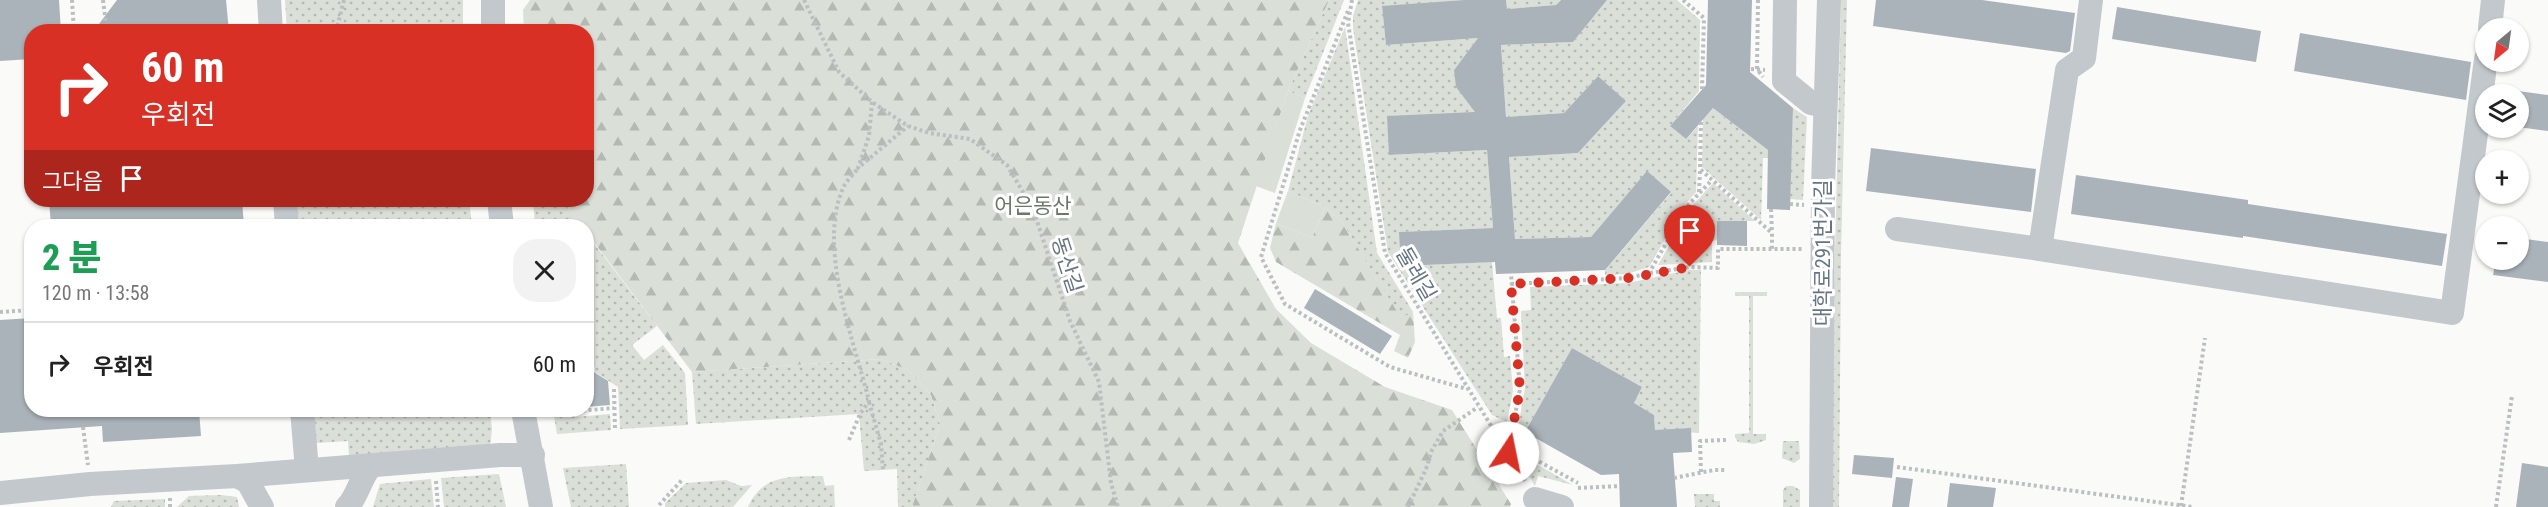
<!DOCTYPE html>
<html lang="ko">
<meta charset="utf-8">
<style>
:root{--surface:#fff;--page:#f2f2f2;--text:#222;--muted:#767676;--line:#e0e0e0}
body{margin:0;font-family:"Roboto Condensed","Noto Sans KR",sans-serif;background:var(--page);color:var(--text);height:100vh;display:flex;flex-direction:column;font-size:22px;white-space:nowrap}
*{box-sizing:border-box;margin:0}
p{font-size:20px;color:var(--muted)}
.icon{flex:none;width:33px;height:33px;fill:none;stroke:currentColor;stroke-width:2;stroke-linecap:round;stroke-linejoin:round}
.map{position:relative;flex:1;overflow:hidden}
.side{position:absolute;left:24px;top:219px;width:570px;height:198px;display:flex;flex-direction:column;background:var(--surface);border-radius:24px;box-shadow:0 2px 4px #0004}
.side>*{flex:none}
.top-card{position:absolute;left:24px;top:24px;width:570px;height:183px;border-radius:24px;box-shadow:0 2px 4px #0004;background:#d93025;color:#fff;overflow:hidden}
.needle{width:39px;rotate:209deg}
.controls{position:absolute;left:2475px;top:18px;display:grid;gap:12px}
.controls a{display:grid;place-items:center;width:54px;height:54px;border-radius:50%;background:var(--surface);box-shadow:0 2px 4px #0004;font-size:30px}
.pin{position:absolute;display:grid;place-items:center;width:51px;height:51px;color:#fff;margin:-62px -26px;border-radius:50% 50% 50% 0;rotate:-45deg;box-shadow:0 0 6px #0007}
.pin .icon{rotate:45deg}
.me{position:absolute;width:66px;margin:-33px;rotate:11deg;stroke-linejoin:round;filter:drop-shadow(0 0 4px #0008)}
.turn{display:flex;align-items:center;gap:21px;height:126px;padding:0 18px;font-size:27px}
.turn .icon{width:78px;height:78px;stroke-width:2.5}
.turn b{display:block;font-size:42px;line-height:51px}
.then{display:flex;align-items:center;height:57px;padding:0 18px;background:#0003;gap:12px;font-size:22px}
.round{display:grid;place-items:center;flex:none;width:63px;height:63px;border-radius:24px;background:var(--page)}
.headline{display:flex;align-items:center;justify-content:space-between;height:102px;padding:0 18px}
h1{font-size:36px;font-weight:800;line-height:45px;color:#1e9e55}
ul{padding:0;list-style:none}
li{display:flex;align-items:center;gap:18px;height:84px;padding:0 18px;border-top:2px solid var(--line)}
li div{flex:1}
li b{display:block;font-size:22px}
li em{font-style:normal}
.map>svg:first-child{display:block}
.grass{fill:url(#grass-dots)}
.forest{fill:url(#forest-firs)}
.garden{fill:#dadfd7}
.building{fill:#aab3b9}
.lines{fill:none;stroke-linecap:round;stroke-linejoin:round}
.path{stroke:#bbbfc2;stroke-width:4;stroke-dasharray:3 3;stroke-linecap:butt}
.minor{stroke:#c3c8cc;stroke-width:24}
.route{stroke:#d93025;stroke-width:10;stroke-dasharray:0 18}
.labels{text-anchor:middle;stroke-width:6;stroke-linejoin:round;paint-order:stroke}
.park-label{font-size:21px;fill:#687a64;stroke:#fff}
.street-label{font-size:21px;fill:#657683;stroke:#fff}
</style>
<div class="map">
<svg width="2548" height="507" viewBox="0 0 2548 507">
<defs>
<pattern id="grass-dots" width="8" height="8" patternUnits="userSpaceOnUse" patternTransform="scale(1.5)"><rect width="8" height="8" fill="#dadfd7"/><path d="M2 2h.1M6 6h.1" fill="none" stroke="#b4b9b4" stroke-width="1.8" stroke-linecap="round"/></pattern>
<pattern id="forest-firs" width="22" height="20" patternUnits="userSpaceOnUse" patternTransform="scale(1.5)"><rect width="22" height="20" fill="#dadfd7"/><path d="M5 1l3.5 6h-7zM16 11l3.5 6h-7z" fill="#b4b9b4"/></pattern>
</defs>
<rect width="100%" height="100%" fill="#fafaf8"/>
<g class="grass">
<polygon points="285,0 463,0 463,31 287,31"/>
<polygon points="1329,0 1344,0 1305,98 1288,91"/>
<path d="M1358,0H1464L1382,7L1386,45L1478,38L1454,70C1457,93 1461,99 1483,106L1484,112L1390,155L1487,150L1493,228L1400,232L1401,266L1492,262L1497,318H1501L1504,357L1510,356L1513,391L1507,422L1492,415L1388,252L1353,28V16Z"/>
<polygon points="1506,0 1561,0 1556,5 1507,9"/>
<polygon points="1607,0 1677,0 1700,20 1699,91 1670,126 1686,139 1698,126 1696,192 1686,203 1649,267 1627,274 1605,275 1605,270 1671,193 1647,172 1591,237 1515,239 1509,157 1578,153 1626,101 1598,76 1564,113 1506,117 1501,45 1573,42"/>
<polygon points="1841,0 1847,0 1841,254 1839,507 1829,507"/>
<polygon points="1345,27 1377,253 1413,312 1401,319 1342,222 1325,207 1288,191 1308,116"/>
<polygon points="1713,108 1768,150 1768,158 1763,158 1761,220 1702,167 1703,119"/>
<polygon points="1793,108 1807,117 1803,200 1790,199"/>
<polygon points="1713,183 1755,221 1718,221 1717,240 1712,241 1712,262 1658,265 1691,207"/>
<polygon points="297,200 469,200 472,226 299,226"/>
<polygon points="533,200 562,200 582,226 535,226"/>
<polygon points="586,233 657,326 632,345 644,360 663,345 685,373 688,425 620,429 618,387 595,372 594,365 587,361"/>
<polygon points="1689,270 1701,270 1699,433 1655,430 1654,415 1634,403 1642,387 1572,348 1525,432 1518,428 1525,388 1521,311 1531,310 1530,287 1628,283"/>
<polygon points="1735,292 1767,292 1767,296 1753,296 1753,434 1766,434 1766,440 1754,444 1738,442 1735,437 1735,434 1749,433 1749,296 1735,296"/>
<polygon points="881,359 908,370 931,395 940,424 912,507 898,507 897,469 864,471 859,414 696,424 692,372"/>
<polygon points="313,410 490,410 492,429 490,448 349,457 348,441 316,443"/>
<polygon points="553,410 573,410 575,417 610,414 611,430 557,434"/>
<polygon points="1783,441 1799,441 1800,459 1794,463 1782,458"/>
<polygon points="1515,452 1573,485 1538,476 1535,486"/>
<polygon points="626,464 629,507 571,507 563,468"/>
<polygon points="499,474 506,507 444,507 441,478"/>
<path d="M823,476L825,486L834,485L835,507H748C763,473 792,477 823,476Z"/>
<polygon points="431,479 434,507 373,507 380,484"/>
<polygon points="726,480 741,486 752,485 733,507 665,507 665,503 686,483"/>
<polygon points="1786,486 1793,486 1800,490 1800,507 1783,507 1783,490"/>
<polygon points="1694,494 1714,494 1714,501 1720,501 1720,507 1695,507"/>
<polygon points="221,495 237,497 239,507 177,507 189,496"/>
<polygon points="165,499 165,507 111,507 114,501"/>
</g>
<g class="forest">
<polygon points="530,0 1329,0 1288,91 1238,243 1276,309 1311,343 1385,387 1452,410 1511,504 1510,507 912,507 940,424 931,395 908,370 881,359 692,372 587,233 586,226 582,226 562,200 586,200 586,32 524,31 523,10"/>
<polygon points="1325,207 1342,222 1401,318 1413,312 1415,342 1408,358 1394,351 1400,335 1276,262 1270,248 1276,223 1312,238"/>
</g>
<g class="garden">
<polygon points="1288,91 1305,98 1275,193 1256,186"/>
<polygon points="1288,191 1325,207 1312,238 1276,223"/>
</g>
<g class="building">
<polygon points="0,0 59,0 61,32 32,32 32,59 0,61"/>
<polygon points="117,0 226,0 229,32 93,32"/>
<polygon points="1464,0 1506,0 1507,9 1556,5 1561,0 1607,0 1573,42 1501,45 1506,117 1564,113 1598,76 1626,101 1578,153 1509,157 1515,239 1591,237 1647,171 1671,192 1605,270 1496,274 1495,262 1401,266 1399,232 1493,228 1487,150 1389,155 1387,116 1475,112 1456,87 1454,70 1478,38 1386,45 1382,6"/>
<polygon points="1708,0 1752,0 1750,72 1793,108 1790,210 1767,209 1768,150 1713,108 1686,139 1670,126 1706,85"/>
<polygon points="1876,0 1982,0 2075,13 2070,51 2066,53 1873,26"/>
<polygon points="2117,7 2261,31 2256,62 2112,39"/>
<polygon points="2300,33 2471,62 2466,100 2294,71"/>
<polygon points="2518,91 2548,95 2548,131 2518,127"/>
<polygon points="1871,148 2036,169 2031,212 1866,191"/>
<polygon points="2076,175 2248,200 2248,204 2447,234 2442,266 2243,236 2243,238 2071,214"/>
<polygon points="49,200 242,200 244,226 51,226"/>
<polygon points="1717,221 1747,221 1747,246 1717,245"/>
<polygon points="2518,238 2548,242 2548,282 2493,275 2496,260 2518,260"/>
<polygon points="1315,289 1392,336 1380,354 1304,308"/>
<polygon points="32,318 32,410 199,410 201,436 103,442 102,426 0,433 0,320"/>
<polygon points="1572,348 1642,387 1634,403 1654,415 1655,430 1691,428 1692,452 1673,453 1677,507 1620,507 1619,474 1601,475 1525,432"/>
<polygon points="586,367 608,381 610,405 586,407"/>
<polygon points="1854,455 1894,458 1892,478 1852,474"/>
<polygon points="2522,463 2548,467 2548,507 2516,507"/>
<polygon points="1896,477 1913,479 1909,507 1892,507"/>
<polygon points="1950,483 1996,488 1993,507 1947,507"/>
</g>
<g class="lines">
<g class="path">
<polyline points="72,0 74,32"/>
<polyline points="103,0 107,32"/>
<polyline points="804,0 839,72 872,102 908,126 929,133 970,139 1007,165 1033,209 1070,321 1099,382 1111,483 1118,507"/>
<polyline points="1352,0 1348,23 1385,253 1525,481"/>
<polyline points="1683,0 1704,18 1702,89"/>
<polyline points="1758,0 1757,69 1763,77"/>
<polyline points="1348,11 1300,130 1261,257 1285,304 1390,367 1467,389"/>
<polyline points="336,32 344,0"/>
<polyline points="1751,69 1765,70"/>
<polyline points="872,102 869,136 858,168 908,126"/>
<polyline points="1701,122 1700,169 1772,233 1772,249"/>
<polyline points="1699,192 1700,170"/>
<polyline points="1790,204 1804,205"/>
<polyline points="1771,209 1772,232"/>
<polyline points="1650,273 1690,267 1718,268 1718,249 1803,249"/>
<polyline points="1511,284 1629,278 1649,273 1688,205 1712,180"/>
<polyline points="0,312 32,310"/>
<polyline points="614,389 615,430"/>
<polyline points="869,402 881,444 883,470"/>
<polyline points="577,410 578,411 614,408"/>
<polyline points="83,427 88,465"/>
<polyline points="1499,436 1509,445 1578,483"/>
<path d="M849,440L860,414L869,401C854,340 816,246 844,186C847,180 854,174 858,168"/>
<polyline points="1508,452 1520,389 1511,274"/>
<polyline points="1897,467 2193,507"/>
<polyline points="1701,472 1700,441 1726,440"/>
<polyline points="1674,478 1714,470 1726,470"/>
<polyline points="436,481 438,507"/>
<polyline points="1578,488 1620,486"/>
<polyline points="170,498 170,507"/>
<polyline points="659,505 682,480"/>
<polyline points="2181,506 2205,338"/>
<polyline points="1408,507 1426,469 1432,450 1443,431 1478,407"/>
<polyline points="2496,507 2512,396"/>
</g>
<g class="minor">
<polyline points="269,0 271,32"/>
<polyline points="1785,0 1784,81 1811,103 1825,106"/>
<polyline points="2490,28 2493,0"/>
<polyline points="493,32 493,0"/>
<polyline points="285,200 287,226"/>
<polyline points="499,200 502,226"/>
<polyline points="1897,229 2040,249 2452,313 2486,59"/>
<polyline points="2040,249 2067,70 2084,58 2091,0"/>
<polyline points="302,410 307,470"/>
<polyline points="523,410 541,507"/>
<polyline points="237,476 248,482 262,507"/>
<polyline points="0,493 90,484 237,476 500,455 533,455"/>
<polyline points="1535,499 1562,507"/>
<path d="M347,507C358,496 360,478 371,466"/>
<polyline points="1821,507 1823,187 1829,0"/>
</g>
</g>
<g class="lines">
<polyline class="route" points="1508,453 1520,389 1511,284 1629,278 1690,267"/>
</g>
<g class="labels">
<g class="park-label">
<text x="1033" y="213">어은동산</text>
</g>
<g class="street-label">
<text transform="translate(1823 253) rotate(-90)" y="7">대학로291번가길</text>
<text transform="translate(1067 265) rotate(72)" y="7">동산길</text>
<text transform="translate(1416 274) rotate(60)" y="7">둘레길</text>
</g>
</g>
</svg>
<div class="controls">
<a><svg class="needle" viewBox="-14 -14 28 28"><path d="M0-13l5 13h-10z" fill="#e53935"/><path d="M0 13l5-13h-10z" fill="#767676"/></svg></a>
<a><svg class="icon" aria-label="layers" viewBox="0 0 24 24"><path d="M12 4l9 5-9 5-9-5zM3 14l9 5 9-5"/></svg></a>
<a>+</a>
<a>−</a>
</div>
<div class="pin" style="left:1690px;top:267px;background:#d93025"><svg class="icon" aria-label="arrive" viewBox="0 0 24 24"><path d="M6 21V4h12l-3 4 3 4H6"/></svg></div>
<svg class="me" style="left:1508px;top:453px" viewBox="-20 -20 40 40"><circle r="19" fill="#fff"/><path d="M0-13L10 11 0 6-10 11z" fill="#d93025"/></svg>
<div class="top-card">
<div class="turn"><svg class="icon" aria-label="right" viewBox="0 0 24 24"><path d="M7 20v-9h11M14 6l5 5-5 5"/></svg><div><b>60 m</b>우회전</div></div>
<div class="then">그다음<svg class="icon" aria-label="arrive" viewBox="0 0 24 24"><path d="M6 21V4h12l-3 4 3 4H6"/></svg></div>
</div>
<section class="side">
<div class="headline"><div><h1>2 분</h1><p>120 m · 13:58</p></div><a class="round"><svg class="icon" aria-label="close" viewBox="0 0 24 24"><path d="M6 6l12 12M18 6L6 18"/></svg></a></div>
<ul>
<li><svg class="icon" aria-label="right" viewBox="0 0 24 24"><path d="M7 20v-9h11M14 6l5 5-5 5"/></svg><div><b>우회전</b></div><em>60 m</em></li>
</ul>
</section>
</div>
